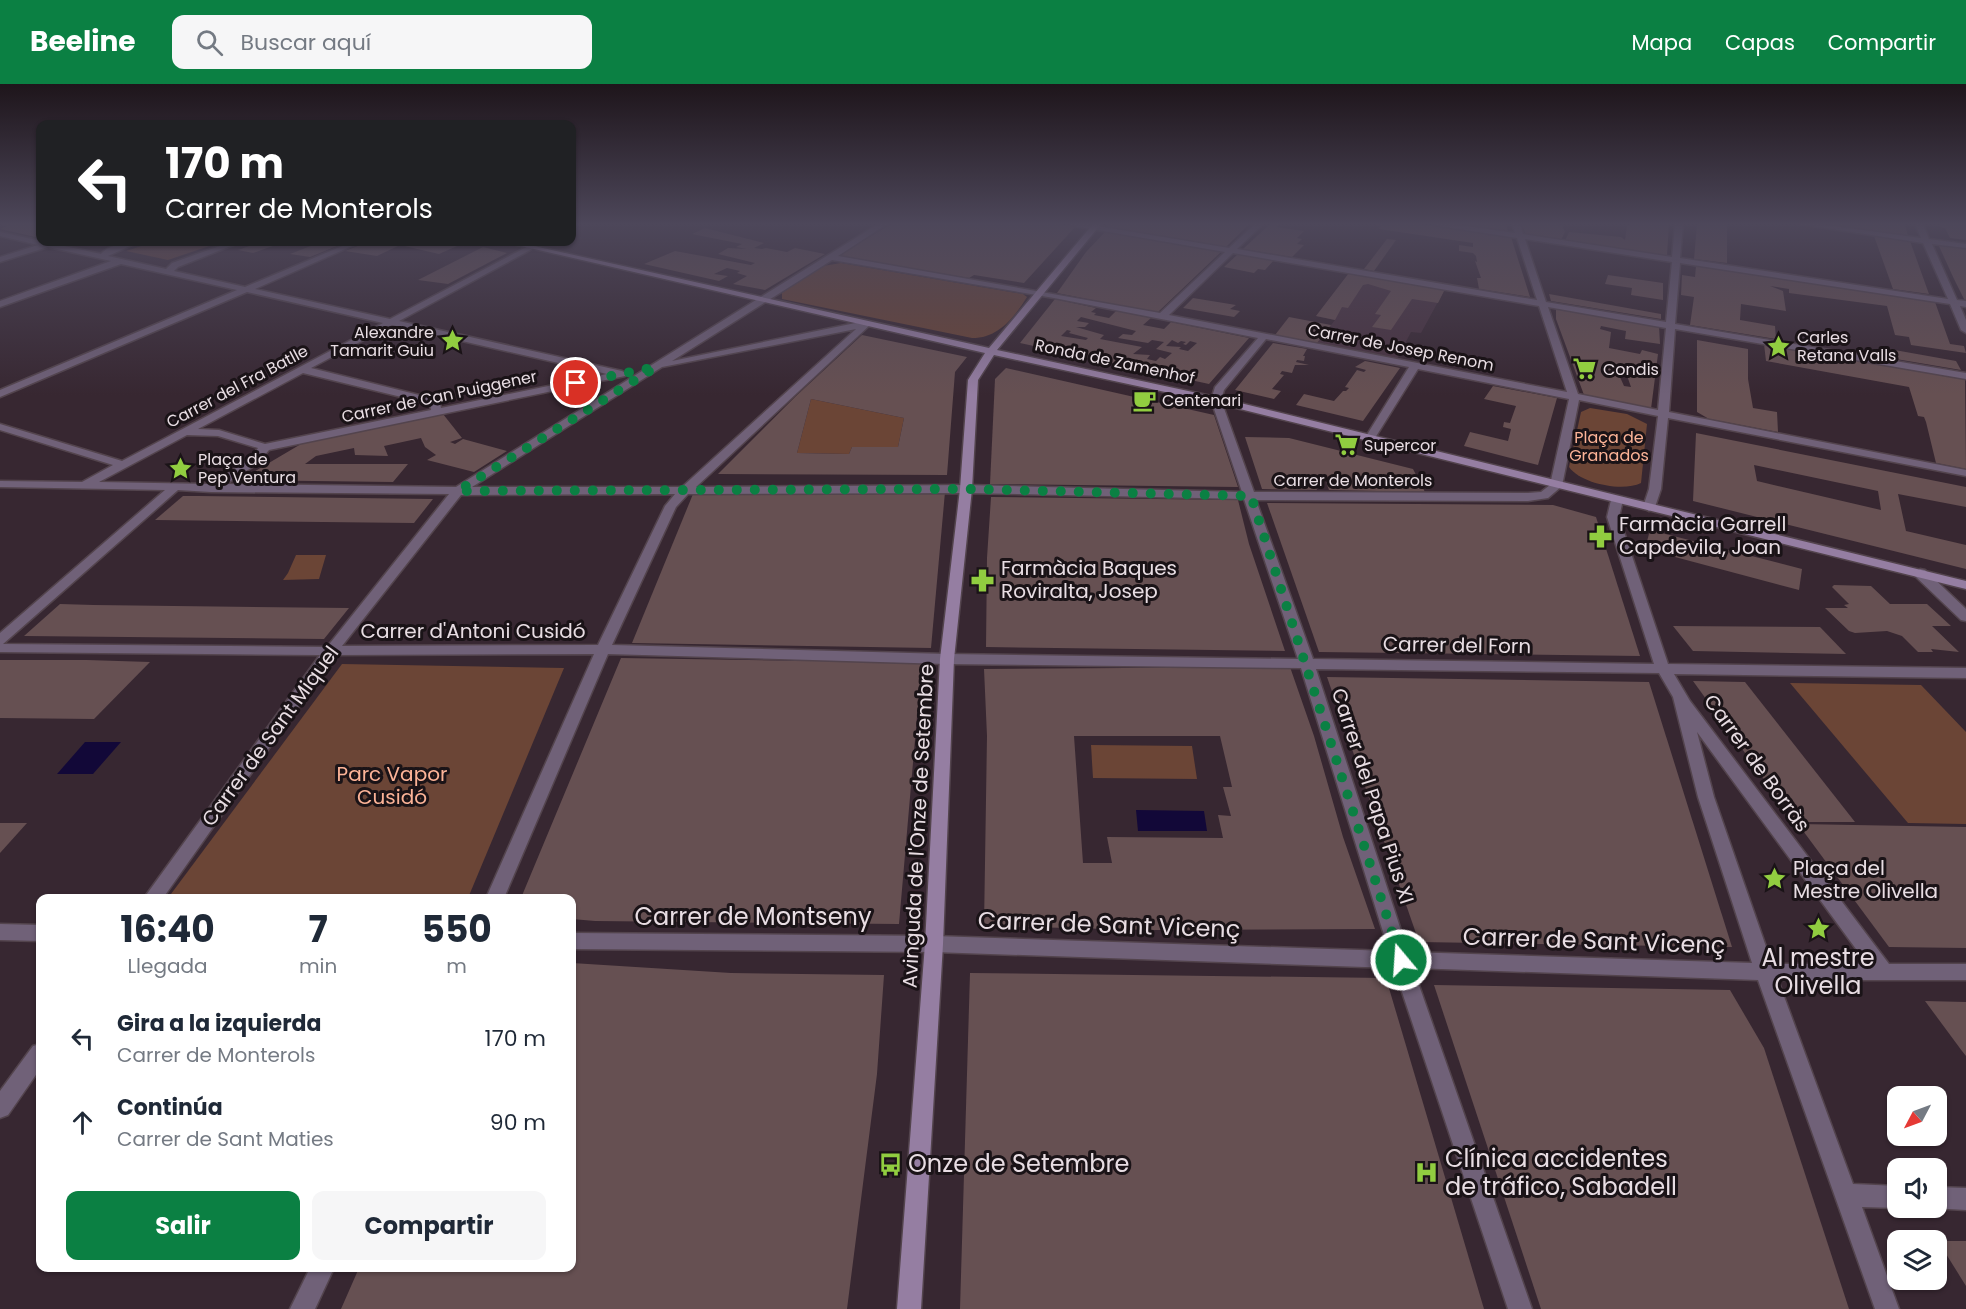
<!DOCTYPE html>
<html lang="es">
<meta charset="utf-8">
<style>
:root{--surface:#fff;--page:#f6f6f7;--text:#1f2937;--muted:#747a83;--accent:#0b8043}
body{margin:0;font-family:Poppins,sans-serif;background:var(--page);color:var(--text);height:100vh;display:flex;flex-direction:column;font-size:22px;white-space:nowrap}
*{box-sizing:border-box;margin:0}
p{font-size:20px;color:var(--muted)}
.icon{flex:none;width:33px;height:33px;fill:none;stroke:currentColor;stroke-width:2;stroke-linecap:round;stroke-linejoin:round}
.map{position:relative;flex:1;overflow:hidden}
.details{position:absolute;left:36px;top:810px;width:540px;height:378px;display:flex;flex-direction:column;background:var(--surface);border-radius:12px;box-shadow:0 2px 4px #0004}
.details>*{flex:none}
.top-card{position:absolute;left:36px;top:36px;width:540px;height:126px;border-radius:12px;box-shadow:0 2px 4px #0004;background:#202124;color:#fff;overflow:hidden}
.needle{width:39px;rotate:229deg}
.buttons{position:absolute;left:1887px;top:1002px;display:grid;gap:12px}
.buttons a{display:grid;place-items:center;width:60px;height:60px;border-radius:12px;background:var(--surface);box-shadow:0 2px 4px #0004;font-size:30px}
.pin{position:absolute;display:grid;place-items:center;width:51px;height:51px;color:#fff;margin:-26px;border:3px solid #fff;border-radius:50%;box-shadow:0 2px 6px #0007}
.me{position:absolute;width:66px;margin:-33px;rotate:342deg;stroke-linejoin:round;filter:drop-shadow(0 0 4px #0008)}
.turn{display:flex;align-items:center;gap:21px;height:126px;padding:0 30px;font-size:27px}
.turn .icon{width:78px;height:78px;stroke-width:2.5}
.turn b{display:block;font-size:42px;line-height:51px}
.eta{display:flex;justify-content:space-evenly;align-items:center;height:102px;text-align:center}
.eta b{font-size:36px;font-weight:700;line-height:42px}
.cta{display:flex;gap:12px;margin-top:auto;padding:12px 30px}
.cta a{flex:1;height:69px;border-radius:12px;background:var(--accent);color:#fff;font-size:24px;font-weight:700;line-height:69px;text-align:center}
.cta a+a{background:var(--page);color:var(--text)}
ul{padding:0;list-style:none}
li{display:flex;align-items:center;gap:18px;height:84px;padding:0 30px}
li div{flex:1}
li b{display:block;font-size:22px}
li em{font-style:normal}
header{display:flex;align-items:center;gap:36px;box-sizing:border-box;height:84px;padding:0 30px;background:var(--accent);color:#fff}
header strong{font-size:28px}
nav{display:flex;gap:33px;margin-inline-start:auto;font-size:21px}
.search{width:420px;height:54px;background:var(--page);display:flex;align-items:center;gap:15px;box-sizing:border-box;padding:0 21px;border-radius:12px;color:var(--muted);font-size:22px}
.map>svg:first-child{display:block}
.built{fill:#48323f}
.green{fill:#6b4536}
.water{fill:#120838}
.building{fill:#665052;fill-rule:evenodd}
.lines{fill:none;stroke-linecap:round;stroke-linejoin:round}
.street-casing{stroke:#53444d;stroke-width:3}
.secondary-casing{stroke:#53444d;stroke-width:3}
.street{fill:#706178;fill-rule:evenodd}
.secondary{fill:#957ea2;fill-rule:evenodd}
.route{stroke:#0b8043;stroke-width:10;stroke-dasharray:0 18}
.labels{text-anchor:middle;stroke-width:6;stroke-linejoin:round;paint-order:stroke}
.far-poi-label{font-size:16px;fill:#e8dde3;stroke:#1a1317;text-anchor:start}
.far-street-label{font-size:16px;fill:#e8dde3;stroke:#1a1317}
.far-park-label{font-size:16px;fill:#fcb397;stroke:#1a1317}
.poi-label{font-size:20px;fill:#e8dde3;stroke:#1a1317;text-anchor:start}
.street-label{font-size:20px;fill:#e8dde3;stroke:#1a1317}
.park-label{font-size:20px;fill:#fcb397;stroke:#1a1317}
.near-street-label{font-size:24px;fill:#e8dde3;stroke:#1a1317}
.near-poi-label{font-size:24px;fill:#e8dde3;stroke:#1a1317;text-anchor:start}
</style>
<header>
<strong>Beeline</strong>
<div class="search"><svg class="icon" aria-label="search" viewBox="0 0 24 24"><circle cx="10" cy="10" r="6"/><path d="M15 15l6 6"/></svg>Buscar aquí</div>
<nav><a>Mapa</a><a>Capas</a><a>Compartir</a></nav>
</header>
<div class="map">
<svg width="1966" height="1225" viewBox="0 0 1966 1225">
<rect width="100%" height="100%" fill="#372731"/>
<polygon class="built" points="1349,189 1445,205 1421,249 1411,248 1397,275 1317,259 1335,236 1316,232"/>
<g class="green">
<polygon points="154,158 221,158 168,176 126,167"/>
<path d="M841,179L1023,210L1027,213C1014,234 998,254 972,254L782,215V208L823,182Z"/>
<polygon points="811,315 904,334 898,363 852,363 849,370 797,369"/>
<path d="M1590,324L1627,330L1647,340L1641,399C1623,408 1581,400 1569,383L1581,328Z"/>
<polygon points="296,471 326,471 319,495 283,496 288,489"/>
<polygon points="342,580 564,584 468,814 168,814"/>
<polygon points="1790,599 1921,601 1966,648 1966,740 1908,739"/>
<polygon points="1091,661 1192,662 1197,695 1093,694"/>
</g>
<g class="water">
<polygon points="85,658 121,658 93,690 57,690"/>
<polygon points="1136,726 1204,727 1207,747 1138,747"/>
</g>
<g class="building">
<polygon points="0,140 40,140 40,154 0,145 7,142"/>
<polygon points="891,140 1058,140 1076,142 1024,199 974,191 969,194 838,172"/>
<polygon points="1109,140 1249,140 1225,164 1104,144"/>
<polygon points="1270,140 1280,140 1276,143 1304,147 1297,154 1302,155 1297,160 1304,161 1292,173 1243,165"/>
<polygon points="1373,140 1419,140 1511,153 1530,213 1479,205 1477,194 1481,194 1475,177 1477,178 1476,172 1473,169 1459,167 1459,161 1473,163 1473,159 1379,145 1381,142"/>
<polygon points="1460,140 1506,140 1508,148 1460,141"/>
<polygon points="1521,140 1556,140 1562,141 1565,148 1561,156 1526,151"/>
<polygon points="1632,140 1669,140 1667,172 1565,157 1569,148 1621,153 1625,156 1627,141"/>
<polygon points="1697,140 1727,140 1727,179 1694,175"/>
<polygon points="1830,140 1905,140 1908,152 1830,141"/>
<polygon points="1939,140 1966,140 1966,156 1950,154 1945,144 1940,143"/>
<polygon points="705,144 764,159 754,164 762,165 766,164 787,168 795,164 825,170 765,206 733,200 747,192 737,189 740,187 727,184 714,190 728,192 719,197 644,180 675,167 751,181 755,179 718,170 728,164 747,165 736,163 742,160 692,150"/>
<polygon points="1105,148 1160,157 1221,168 1157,229 1057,209 1086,168"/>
<polygon points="1874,152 1910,157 1929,210 1893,205"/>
<polygon points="1387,155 1396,156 1374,187 1364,185"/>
<polygon points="261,158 284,158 253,169 238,166"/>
<polygon points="321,158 347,158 310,173 290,170"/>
<polygon points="368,158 457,158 464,159 439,170 400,161 377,172 345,167"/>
<polygon points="1938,160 1966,164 1966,219 1954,195"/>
<polygon points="483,163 507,169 448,200 418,196"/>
<polygon points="1238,170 1274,176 1265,186 1258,185 1254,189 1224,183"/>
<polygon points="1696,182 1935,218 1950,260 1964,262 1966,269 1911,261 1909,253 1895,251 1887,222 1789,209 1789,205 1770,202 1783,207 1786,227 1741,220 1740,236 1775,242 1776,255 1690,241 1694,213 1681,211 1682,191 1695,193"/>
<polygon points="1349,189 1445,205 1438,219 1412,215 1391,246 1372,243 1381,231 1375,230 1391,207 1368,200 1363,201 1348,224 1342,223 1335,236 1316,232"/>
<polygon points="1608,191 1663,199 1663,216 1631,211 1632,204 1605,200"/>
<polygon points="1549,210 1661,230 1661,235 1551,217"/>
<polygon points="1193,214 1236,221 1230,225 1240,227 1234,233 1183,224"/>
<path d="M1055,215L1096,224L1091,228L1096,229L1094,231L1109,234L1116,227L1151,234L1143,241L1164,245L1171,238L1249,254L1209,300L1020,259ZM1081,233L1136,247L1132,251L1123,250L1118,254L1148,259L1152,256L1164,258L1156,265L1172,269L1165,275L1160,273L1156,277L1147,275L1150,271L1133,270L1142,263L1100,255L1104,251L1076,243H1085L1089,239L1077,237ZM1067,246L1071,247L1069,249L1088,254L1086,256L1061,252ZM1172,256L1178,259L1181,257L1186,258L1183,260L1186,261L1190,257L1197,259L1188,267L1179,265L1181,263L1166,262Z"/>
<path d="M1556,225L1659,242L1660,260L1625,255L1626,247L1601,242L1600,245L1611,248L1609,264L1640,270L1642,266L1658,270L1651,325L1584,311L1556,235ZM1616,284L1625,286L1631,303L1624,302Z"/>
<polygon points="1289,233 1331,241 1317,259 1275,251"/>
<path d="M862,251L967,273L955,288L947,391L718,390L796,312ZM811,315L904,334L898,363H852L849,370L797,369Z"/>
<polygon points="1697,256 1748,265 1748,295 1753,324 1777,328 1778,348 1709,335 1697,328"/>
<polygon points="1273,259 1307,265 1303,272 1305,272 1304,277 1297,276 1296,278 1309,281 1295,281 1292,289 1282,287 1280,290 1284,291 1272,305 1281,307 1274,315 1235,306"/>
<polygon points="1764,260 1965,295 1966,385 1936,379 1926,338 1924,333 1918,332 1909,303 1766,277"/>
<polygon points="1889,265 1956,277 1961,286 1890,274"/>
<polygon points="1365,277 1400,284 1363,337 1296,321 1304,310 1334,317 1343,307 1346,307 1349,304 1345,303 1357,286 1364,288 1366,286 1355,283"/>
<polygon points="1006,284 1214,331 1238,403 990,400 995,295"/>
<polygon points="1493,302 1557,314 1538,381 1464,362 1470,348 1508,357 1511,345 1503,343 1504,338 1510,339 1516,322 1484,315"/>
<polygon points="443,330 462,354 450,358 455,360 463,355 507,367 474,388 427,376 436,371 425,363 421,354 384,362 388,372 355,371 354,364 316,372 305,380 408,380 393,398 240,396 301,360"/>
<path d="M1696,349L1966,403V423L1898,410L1906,447L1966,461V485L1693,417ZM1754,381L1878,407L1881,426L1757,397Z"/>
<polygon points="1245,353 1289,354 1413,385 1425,408 1329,406 1326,398 1340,399 1338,393 1312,392 1317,406 1262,405"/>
<polygon points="945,408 931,564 632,559 693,410"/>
<polygon points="183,412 198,412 433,415 414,439 155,436"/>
<polygon points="991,413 1238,416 1249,460 1285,567 986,563 987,474"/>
<polygon points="1267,419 1553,421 1596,433 1640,572 1319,568"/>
<polygon points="1650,446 1802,485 1799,506 1645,465"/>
<polygon points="1834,501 1871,502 1890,520 1927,520 1951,542 1932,542 1959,568 1931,565 1933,568 1918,568 1902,552 1887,547 1855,549 1849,547 1825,524 1848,524 1844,521 1849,520 1832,503"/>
<polygon points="60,520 94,521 349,524 324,555 24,552"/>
<polygon points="1673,542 1820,543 1846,570 1693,567"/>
<polygon points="621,574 814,577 922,575 899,840 595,837 572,835 572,814 521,814"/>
<polygon points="0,576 87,576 150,578 94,635 0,634"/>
<path d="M1290,583L1314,652L1343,753L1375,845L1151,846L984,842L987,652L984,585ZM1074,652H1220L1232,703H1223L1231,732L1218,731L1223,754L1107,753L1112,779H1083Z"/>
<polygon points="1327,593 1649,598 1732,863 1419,858"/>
<polygon points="1693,597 1745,598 1855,738 1795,738"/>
<polygon points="0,739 27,739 0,769"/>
<polygon points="1798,740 1966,743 1966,864 1889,863"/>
<polygon points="572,879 731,889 884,891 877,990 847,1225 341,1225 359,1184 572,1184"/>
<polygon points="970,889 1386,894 1484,1225 960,1225"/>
<polygon points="1434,901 1730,906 1764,964 1849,1225 1541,1225"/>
<polygon points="1925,917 1966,918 1966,972 1962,967"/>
<polygon points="1938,1157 1966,1157 1966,1202"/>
</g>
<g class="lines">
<defs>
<g id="street">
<polygon points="572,140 578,140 572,143"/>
<path d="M878,140H887L838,172L1160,229L1225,168L1074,142L1070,140H1085L1229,164L1255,140H1263L1237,165L1537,216L1517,154L1439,142L1435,140H1452L1515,149L1512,140H1520L1523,150L1672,173L1675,140H1683L1680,174L1948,215L1923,159L1800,140H1818L1921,154L1915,140H1923L1929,155L1966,160V164L1932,160L1957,216L1966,217V223L1960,222L1966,236V249L1961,246L1950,220L1680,179L1675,240L1966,289V295L1675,245L1669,328L1966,386V392L1668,334L1661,405L1655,423L1649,427L1643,423L1649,405L1658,332L1579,316L1562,402L1548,414L1528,417L1256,416L1313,575L1654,580L1607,433L1611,416L1617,412L1623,416L1619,433L1668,580L1966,584V594L1674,590L1690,617L1889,880H1966V896H1778L1853,1100L1898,1102V1124H1900H1898L1862,1123L1899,1225H1875L1758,896L1413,884L1532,1225H1508L1394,884L934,868L572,865V849L934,852L1389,867L1301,584L947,580L608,570L504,814H486L594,570L335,571L163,814H144L320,571L0,568V549L165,406L0,403V397L82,398L113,381L0,346V340L122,377L383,239L247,208L0,313V306L237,206L121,180L0,223V217L111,177L48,163L0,178V173L38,161L0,152V148L101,170C108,161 127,158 139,158L108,172L166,185L172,179L231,158H241L178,183L174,187L245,203L352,158H361L255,205L390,235L536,158H545L399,237L622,287L627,290L625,292L269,366L257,380L226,400L456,403ZM1525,155L1672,178L1666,238L1546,218ZM1233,169L1539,222L1567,308L1169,231ZM832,176L1054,214L1258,254L1215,303L1211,316L1242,408L966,401L696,403L871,240L865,237L672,277ZM1548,223L1666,244L1658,326L1578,310ZM392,241L607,290L441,324L439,316L311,284ZM856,245L682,403H472L662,283ZM1266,255L1409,283L1365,354L1370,357L1375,354L1418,285L1569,315L1550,401L1541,408L1528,409L1254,408L1221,316L1224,306ZM303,289L430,320L431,326L265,360L219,346L198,345ZM187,351L218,352L258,364L249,376L210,400L99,398ZM178,406L211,408L449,410L327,563L3,560ZM966,409L1244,415L1298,575L947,570L612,561L676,423L688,410ZM675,410L665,422L598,561L342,562L461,411ZM1316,585L1659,589L1673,613L1698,713L1752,879L1408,868ZM1697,648L1867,880H1772L1714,713Z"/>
<polygon points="1920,485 1925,486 1966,525 1966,537 1961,536 1915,492 1913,489"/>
<polygon points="0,840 40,841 40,857 0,856"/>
<polygon points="40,960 40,985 8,1031 0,1034 0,1007 33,962"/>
<polygon points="1936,1103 1966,1104 1966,1126 1931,1124 1936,1124"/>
<polygon points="310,1184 334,1184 315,1225 290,1225"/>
</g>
<polygon id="secondary" points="1093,140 1101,140 997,266 1216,313 1966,497 1966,505 1216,319 994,271 978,296 972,405 954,575 943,860 921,1225 897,1225 925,860 940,575 960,405 968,296 985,269 504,158 516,158 989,264"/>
</defs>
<use href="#street" class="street-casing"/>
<use href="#secondary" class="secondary-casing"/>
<use href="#street" class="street"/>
<use href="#secondary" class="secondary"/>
</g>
<linearGradient id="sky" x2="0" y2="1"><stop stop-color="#1e151b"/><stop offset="0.45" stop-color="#4d475a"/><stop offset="1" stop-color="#4d475a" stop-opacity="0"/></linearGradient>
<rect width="1966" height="311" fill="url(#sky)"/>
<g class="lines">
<polyline class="route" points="576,299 656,283 458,407 966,405 1251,412 1401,876"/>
</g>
<defs>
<symbol id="sight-bare" viewBox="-9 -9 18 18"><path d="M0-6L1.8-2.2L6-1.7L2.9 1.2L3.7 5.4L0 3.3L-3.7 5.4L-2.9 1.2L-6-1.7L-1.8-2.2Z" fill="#91cd40" stroke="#1a1317" stroke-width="2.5" paint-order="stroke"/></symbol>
<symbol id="supermarket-bare" viewBox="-9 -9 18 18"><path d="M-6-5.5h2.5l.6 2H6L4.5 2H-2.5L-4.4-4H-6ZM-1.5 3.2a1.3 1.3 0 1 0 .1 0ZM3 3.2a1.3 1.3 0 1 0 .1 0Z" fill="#91cd40" stroke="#1a1317" stroke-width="2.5" paint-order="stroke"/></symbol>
<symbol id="cafe-bare" viewBox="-9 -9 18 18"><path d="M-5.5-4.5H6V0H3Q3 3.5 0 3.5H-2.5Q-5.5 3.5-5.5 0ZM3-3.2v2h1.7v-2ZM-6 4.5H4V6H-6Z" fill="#91cd40" stroke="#1a1317" stroke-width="2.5" paint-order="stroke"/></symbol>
<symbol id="pharmacy-bare" viewBox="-9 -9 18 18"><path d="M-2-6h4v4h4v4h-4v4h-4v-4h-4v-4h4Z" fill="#91cd40" stroke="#1a1317" stroke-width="2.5" paint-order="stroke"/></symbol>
<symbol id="bus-bare" viewBox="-9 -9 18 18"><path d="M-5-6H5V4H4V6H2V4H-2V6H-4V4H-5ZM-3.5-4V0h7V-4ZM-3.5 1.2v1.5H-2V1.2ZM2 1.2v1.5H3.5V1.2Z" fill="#91cd40" stroke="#1a1317" stroke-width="2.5" paint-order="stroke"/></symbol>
<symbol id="hospital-bare" viewBox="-9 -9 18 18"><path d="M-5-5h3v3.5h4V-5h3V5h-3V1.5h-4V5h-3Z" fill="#91cd40" stroke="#1a1317" stroke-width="2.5" paint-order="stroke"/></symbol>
</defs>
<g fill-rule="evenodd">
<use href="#sight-bare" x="436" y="240" width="33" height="33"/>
<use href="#sight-bare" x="1762" y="246" width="33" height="33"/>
<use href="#supermarket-bare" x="1568" y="268" width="33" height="33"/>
<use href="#cafe-bare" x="1128" y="300" width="33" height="33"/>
<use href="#supermarket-bare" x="1330" y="344" width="33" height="33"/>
<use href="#sight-bare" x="164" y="368" width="33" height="33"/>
<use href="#pharmacy-bare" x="1584" y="436" width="33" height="33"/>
<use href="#pharmacy-bare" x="966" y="480" width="33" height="33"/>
<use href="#sight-bare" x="1758" y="778" width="33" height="33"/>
<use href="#sight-bare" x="1802" y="828" width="33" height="33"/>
<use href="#bus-bare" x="874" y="1064" width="33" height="33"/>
<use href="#hospital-bare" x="1410" y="1072" width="33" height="33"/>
</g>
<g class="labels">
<g class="far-poi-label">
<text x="434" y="254" text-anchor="end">Alexandre<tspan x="434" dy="18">Tamarit Guiu</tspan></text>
<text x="1797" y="259">Carles<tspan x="1797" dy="18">Retana Valls</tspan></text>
<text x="1603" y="291">Condis</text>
<text x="1162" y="322">Centenari</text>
<text x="1364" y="367">Supercor</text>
<text x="198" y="381">Plaça de<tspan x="198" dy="18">Pep Ventura</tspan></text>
</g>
<g class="far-street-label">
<text transform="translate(1401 263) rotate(11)" y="6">Carrer de Josep Renom</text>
<text transform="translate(1115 277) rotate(12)" y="6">Ronda de Zamenhof</text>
<text transform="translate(237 302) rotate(-28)" y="6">Carrer del Fra Batlle</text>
<text transform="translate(439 312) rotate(-12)" y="6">Carrer de Can Puiggener</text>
<text x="1353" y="402">Carrer de Monterols</text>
</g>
<g class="far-park-label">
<text x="1609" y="359">Plaça de<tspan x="1609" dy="18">Granados</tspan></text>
</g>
<g class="poi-label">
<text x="1619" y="447">Farmàcia Garrell<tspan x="1619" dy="23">Capdevila, Joan</tspan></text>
<text x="1001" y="491">Farmàcia Baques<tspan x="1001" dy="23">Roviralta, Josep</tspan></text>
<text x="1793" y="791">Plaça del<tspan x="1793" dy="23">Mestre Olivella</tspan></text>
</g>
<g class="street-label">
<text x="473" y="554">Carrer d'Antoni Cusidó</text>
<text transform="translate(1457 561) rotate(1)" y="7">Carrer del Forn</text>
<text transform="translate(270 652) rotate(-54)" y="7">Carrer de Sant Miquel</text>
<text transform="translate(1757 679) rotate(54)" y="7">Carrer de Borràs</text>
<text transform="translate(1373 712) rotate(72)" y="7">Carrer del Papa Pius XI</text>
<text transform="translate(918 742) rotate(-87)" y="7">Avinguda de l'Onze de Setembre</text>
</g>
<g class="park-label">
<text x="392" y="697">Parc Vapor<tspan x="392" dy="23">Cusidó</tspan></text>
</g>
<g class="near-street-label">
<text x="753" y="841">Carrer de Montseny</text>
<text transform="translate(1109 841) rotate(2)" y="8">Carrer de Sant Vicenç</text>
<text transform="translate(1594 857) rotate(2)" y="8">Carrer de Sant Vicenç</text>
</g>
<g class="near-poi-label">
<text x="1818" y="882" text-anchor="middle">Al mestre<tspan x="1818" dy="28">Olivella</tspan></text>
<text x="1445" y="1083">Clínica accidentes<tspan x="1445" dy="28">de tráfico, Sabadell</tspan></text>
<text x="908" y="1088">Onze de Setembre</text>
</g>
</g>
</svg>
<div class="buttons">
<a><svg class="needle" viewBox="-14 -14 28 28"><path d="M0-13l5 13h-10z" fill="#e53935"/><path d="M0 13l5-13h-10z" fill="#747a83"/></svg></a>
<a><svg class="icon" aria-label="sound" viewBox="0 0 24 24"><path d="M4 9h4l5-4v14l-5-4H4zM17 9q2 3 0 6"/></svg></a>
<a><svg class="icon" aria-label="layers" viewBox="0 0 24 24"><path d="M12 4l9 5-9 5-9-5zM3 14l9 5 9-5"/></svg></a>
</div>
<div class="pin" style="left:576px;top:299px;background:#d93025"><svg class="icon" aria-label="arrive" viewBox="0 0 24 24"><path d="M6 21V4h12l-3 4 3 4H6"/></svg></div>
<svg class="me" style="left:1401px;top:876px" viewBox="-20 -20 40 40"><circle r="17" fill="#0b8043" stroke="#fff" stroke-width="3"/><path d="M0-11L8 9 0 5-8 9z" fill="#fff"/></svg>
<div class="top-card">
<div class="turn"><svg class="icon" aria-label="left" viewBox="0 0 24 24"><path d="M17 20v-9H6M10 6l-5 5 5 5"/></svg><div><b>170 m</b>Carrer de Monterols</div></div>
</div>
<section class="details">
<div class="eta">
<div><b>16:40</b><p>Llegada</p></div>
<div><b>7</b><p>min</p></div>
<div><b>550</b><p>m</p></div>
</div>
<ul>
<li><svg class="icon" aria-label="left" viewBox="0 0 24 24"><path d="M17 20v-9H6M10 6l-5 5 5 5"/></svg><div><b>Gira a la izquierda</b><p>Carrer de Monterols</p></div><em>170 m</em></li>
<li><svg class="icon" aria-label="ahead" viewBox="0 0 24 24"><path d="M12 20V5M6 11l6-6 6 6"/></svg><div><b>Continúa</b><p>Carrer de Sant Maties</p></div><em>90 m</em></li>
</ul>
<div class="cta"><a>Salir</a><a>Compartir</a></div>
</section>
</div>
